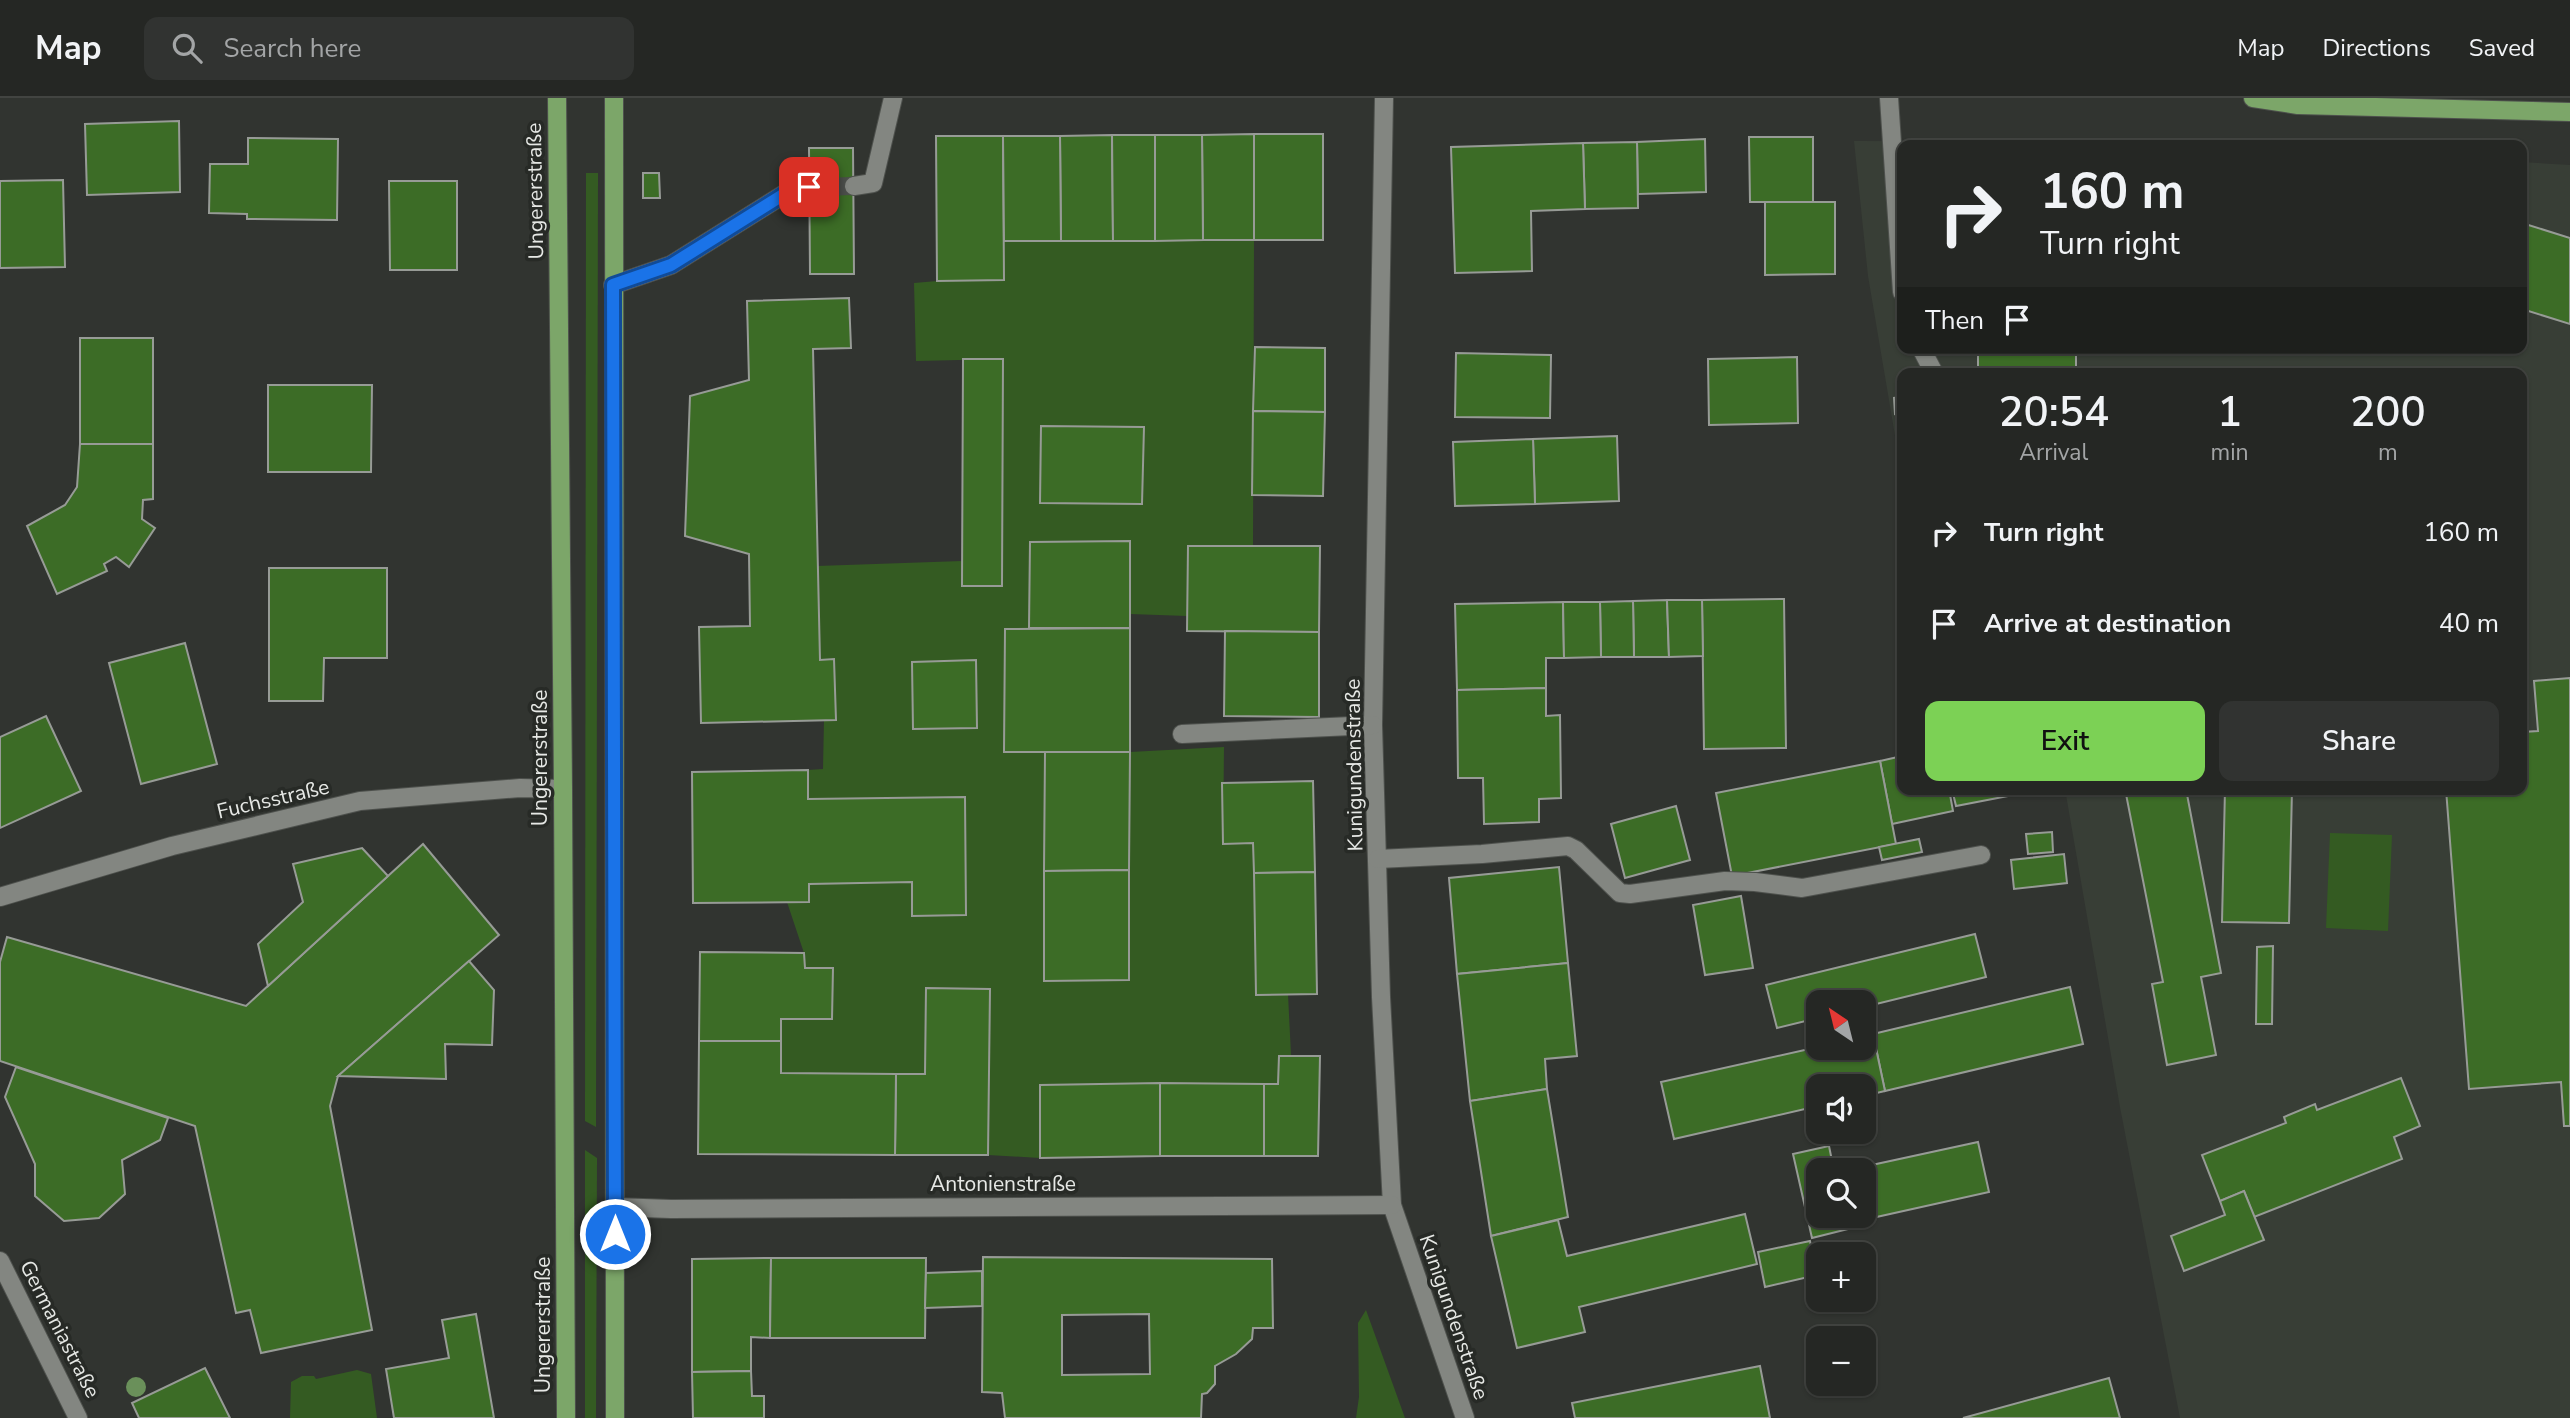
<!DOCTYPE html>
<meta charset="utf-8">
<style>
:root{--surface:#252724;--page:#313331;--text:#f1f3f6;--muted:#a3a5a6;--line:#424441;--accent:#7cd155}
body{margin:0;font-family:"Nunito Sans",sans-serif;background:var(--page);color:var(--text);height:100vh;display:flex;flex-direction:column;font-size:26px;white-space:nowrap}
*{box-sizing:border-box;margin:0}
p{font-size:23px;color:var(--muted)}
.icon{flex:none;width:38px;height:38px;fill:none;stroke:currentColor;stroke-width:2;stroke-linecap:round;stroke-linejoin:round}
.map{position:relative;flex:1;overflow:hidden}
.details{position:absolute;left:1897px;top:270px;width:630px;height:427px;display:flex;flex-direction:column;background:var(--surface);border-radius:14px;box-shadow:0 2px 5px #0004,0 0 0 2px var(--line)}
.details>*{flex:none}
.banner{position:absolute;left:1897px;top:42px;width:630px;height:214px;border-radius:14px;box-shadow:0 2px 5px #0004,0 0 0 2px var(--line);background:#252724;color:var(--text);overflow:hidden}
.needle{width:46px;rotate:325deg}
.fabs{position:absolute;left:1806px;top:892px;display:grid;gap:14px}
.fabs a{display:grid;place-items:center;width:70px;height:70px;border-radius:14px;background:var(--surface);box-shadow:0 2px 5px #0004,0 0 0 2px var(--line);font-size:35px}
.pin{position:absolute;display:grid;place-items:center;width:60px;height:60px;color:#fff;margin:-30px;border-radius:14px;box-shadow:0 4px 10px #0006}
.me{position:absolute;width:77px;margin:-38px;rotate:0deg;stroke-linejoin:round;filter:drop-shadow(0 0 5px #0008)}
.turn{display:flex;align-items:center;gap:24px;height:147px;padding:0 28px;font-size:32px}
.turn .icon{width:91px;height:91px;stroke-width:2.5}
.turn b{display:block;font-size:49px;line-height:60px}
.then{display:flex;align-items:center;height:66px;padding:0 28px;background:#0003;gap:14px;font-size:26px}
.eta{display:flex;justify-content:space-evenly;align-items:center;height:119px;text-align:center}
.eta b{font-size:42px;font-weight:600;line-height:49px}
.action{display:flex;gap:14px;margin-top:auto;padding:14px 28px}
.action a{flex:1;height:80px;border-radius:14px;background:var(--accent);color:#111;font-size:28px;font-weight:600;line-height:80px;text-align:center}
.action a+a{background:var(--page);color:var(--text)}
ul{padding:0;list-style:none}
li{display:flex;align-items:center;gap:21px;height:91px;padding:0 28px}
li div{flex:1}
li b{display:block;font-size:26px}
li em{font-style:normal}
header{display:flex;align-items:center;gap:42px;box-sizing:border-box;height:98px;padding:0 35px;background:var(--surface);border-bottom:2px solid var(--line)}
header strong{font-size:33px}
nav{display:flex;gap:38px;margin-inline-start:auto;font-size:24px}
.search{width:490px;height:63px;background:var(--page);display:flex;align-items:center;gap:18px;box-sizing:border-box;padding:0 24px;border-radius:14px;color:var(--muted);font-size:26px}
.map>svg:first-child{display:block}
.built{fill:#383e36}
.green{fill:#345b22}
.building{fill:#3c6c26;stroke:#979b96;stroke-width:2;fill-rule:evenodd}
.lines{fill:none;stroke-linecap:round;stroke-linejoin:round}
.minor-tunnel{stroke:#4c4f4b;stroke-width:18;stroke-dasharray:18 9;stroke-linecap:butt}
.minor-casing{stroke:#4e514d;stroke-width:20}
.major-casing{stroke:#4e514d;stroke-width:20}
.minor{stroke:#838681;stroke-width:18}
.major{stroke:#7ca669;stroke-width:18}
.tree{fill:#6a905a}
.route-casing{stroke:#114b97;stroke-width:18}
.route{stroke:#1a73e8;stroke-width:12}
.labels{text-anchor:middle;stroke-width:7;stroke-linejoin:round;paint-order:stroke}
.street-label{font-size:21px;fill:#e6e8e5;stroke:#272a26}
</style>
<header>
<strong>Map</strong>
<div class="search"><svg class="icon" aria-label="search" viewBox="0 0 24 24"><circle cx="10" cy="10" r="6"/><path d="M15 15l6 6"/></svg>Search here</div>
<nav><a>Map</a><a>Directions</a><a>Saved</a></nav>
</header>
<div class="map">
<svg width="2570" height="1320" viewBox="0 0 2570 1320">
<rect width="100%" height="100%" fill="#313430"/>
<polygon class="built" points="1854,43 2195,44 2255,47 1902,47 1902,250 2522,250 2522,64 2570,67 2570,1320 2180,1320 2120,1009 2065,691 2522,691 2522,275 1902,275 1902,379 1868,178"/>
<g class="green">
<polygon points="586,75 598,75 596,1029 585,1023"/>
<polygon points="1254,142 1253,448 1188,448 1187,518 1130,516 1130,443 1030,444 1029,530 1005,531 1004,653 1045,654 1044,883 1129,882 1130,654 1224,649 1223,745 1253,745 1256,897 1288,896 1291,957 1279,958 1278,986 1040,987 1040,1060 988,1057 989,891 926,891 925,976 781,975 781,921 832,921 833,870 805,870 804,855 787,804 809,803 809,786 965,699 808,701 808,672 823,671 824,622 836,621 834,562 820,562 817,468 962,463 1002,487 1003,261 916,263 914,185 937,183 1003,182 1004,143"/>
<polygon points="2330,735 2392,737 2388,833 2326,830"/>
<polygon points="585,1052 597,1060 596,1320 585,1320"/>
<polygon points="1366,1212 1405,1320 1356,1320 1359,1299 1358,1225"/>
<polygon points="357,1272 371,1276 377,1320 290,1320 291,1284 302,1278 314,1278 316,1281"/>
</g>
<g class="building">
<polygon points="179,23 180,94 87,97 85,26"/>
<polygon points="1254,36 1254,142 1203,142 1202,37"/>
<rect x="1254" y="36" width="69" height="106"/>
<polygon points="1112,37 1113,143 1061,143 1060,38"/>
<polygon points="1112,37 1155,37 1155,143 1113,143"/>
<polygon points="1155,37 1202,37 1203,142 1155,143"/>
<polygon points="936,38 1003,38 1004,182 937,183"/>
<polygon points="1003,38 1060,38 1061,143 1004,143"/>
<polygon points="1749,39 1813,39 1813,104 1750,104"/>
<polygon points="248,40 338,41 337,122 247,121 247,116 209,115 210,66 248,66"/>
<polygon points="1705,41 1706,94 1638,96 1637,44"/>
<polygon points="1637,44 1638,110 1585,111 1583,45"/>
<polygon points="1583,45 1585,111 1531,113 1532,173 1455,175 1451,49"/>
<polygon points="809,50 853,50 854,176 810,176"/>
<polygon points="643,75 659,75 660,100 643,100"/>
<polygon points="63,82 65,169 0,170 0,83"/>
<polygon points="389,83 457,83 457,172 390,172"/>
<polygon points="1765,104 1835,104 1835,176 1765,177"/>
<polygon points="2522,125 2570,140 2570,226 2522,211"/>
<polygon points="849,200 851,250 813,251 820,562 834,561 836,622 701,625 699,529 750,528 749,456 685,438 690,298 749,282 747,203"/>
<rect x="80" y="240" width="73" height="106"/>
<polygon points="1255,249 1325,250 1325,314 1253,313"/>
<rect x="1978" y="250" width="98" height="25"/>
<polygon points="1456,255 1551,257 1550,320 1455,319"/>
<polygon points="1797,259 1798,325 1709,327 1708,261"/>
<polygon points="963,261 1003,261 1002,488 962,488"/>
<polygon points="268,287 372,287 371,374 268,374"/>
<polygon points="1902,299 1902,315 1895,316 1894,300"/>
<polygon points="1253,313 1325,314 1323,398 1252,397"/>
<polygon points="1041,328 1144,329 1142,406 1040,405"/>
<polygon points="1617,338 1619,403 1535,406 1533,341"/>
<polygon points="1533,341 1535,406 1455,408 1453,344"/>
<polygon points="80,346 153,346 153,401 143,402 142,421 155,430 129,469 116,459 104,466 107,473 57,496 27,428 65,407 77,389"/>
<polygon points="1130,443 1130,530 1029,530 1030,444"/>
<polygon points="1188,448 1320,448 1319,534 1187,533"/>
<polygon points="269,470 387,470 387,560 324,560 323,603 269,603"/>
<polygon points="1784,501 1786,650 1704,651 1702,502"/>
<polygon points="1667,502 1669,559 1634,559 1633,503"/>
<polygon points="1667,502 1702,502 1703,558 1669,559"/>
<polygon points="1633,503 1634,559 1601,559 1600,504"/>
<polygon points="1563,504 1564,560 1546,560 1546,590 1457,592 1455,506"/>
<polygon points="1563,504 1600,504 1601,559 1564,560"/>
<polygon points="1130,530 1130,654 1004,654 1005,531"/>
<polygon points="1225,533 1319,534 1319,619 1224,618"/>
<polygon points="185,545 217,666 141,686 109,565"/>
<polygon points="976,562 977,630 913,631 912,564"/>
<polygon points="2570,580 2570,1028 2564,1028 2561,984 2469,991 2446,691 2522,691 2522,634 2538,633 2534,583"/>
<polygon points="1546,590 1546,618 1560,617 1561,700 1539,701 1539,724 1484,726 1483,680 1458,680 1457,592"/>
<polygon points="46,618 81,693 0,730 0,639"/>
<polygon points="1045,654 1130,654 1129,772 1044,773"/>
<polygon points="1902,658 1902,691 1949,691 1953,713 1892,726 1880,663"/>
<polygon points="1880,663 1896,746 1732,778 1716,695"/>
<polygon points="808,672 808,701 965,699 966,817 912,818 912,784 809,786 809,804 693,805 692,674"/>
<polygon points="1313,683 1315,774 1254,775 1253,745 1223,746 1222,685"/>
<polygon points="1952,691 2044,691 1956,708"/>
<polygon points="2125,691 2186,691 2221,875 2201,879 2216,957 2167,967 2152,886 2163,884"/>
<polygon points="2225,691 2292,691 2289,825 2222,824"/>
<polygon points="1676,708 1690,762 1625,780 1611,726"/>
<polygon points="2052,734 2053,754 2028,756 2026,736"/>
<polygon points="1919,741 1922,754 1882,762 1879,749"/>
<polygon points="423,746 499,837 338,978 330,1008 372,1232 261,1255 250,1212 236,1215 195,1028 0,963 0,864 7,839 246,908"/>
<polygon points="362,750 388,778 268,888 258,846 303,804 293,766"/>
<polygon points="2064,756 2067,785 2014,791 2011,762"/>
<polygon points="1559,769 1568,865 1457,876 1449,780"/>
<polygon points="1129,772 1129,882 1044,883 1044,773"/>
<polygon points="1315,774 1317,896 1256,897 1254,775"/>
<polygon points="1741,798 1753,870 1705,877 1693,807"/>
<polygon points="1975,836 1986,879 1864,909 1864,905 1818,905 1818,920 1777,930 1766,887"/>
<polygon points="2273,848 2272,926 2256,926 2257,849"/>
<polygon points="700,854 804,855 805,870 833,870 832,921 781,921 781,943 699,943"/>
<polygon points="469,863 494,892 492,947 445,946 446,981 338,978"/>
<polygon points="1568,865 1577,958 1545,961 1547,991 1470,1003 1457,876"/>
<polygon points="2070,889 2083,946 1885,993 1873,936"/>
<polygon points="926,890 990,891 988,1057 895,1057 896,976 925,976"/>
<polygon points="1873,936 1885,993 1864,998 1864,989 1818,989 1818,1008 1674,1041 1661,984 1818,949 1864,950 1864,938"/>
<polygon points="699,943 781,943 781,975 896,976 895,1057 698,1056"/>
<polygon points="1279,958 1320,958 1318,1058 1264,1058 1264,986 1278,986"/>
<polygon points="16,969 168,1020 160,1042 122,1062 125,1096 99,1120 64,1123 35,1098 35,1066 5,999"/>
<polygon points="2401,980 2420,1028 2394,1039 2402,1061 2254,1119 2244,1093 2220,1103 2202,1057 2286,1025 2284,1019 2315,1006 2317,1012"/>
<polygon points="1160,985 1160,1058 1040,1060 1040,987"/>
<polygon points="1160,985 1264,986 1264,1058 1160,1058"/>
<polygon points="1547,991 1568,1119 1491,1138 1470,1003"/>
<polygon points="1978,1044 1989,1094 1854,1124 1853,1118 1864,1118 1864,1073 1844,1073"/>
<polygon points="1829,1048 1834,1073 1818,1073 1818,1118 1845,1118 1848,1131 1812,1140 1793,1056"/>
<polygon points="2244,1093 2264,1142 2184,1173 2171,1138 2225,1117 2220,1103"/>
<polygon points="1745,1116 1757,1166 1579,1209 1585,1234 1517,1250 1491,1138 1558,1122 1567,1158"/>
<polygon points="1810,1143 1817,1177 1765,1189 1758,1154"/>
<path d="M983,1159L1272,1161L1273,1230H1253L1252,1241L1236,1256L1215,1268V1286L1207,1295L1202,1296L1201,1320H1005L1002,1295L982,1294ZM1149,1216L1150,1276L1062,1277V1217Z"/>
<polygon points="771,1160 770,1240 751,1239 751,1273 692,1274 692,1161"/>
<polygon points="771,1160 926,1160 925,1240 770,1240"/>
<polygon points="982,1173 982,1208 925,1210 926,1175"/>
<polygon points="476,1216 494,1320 394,1320 386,1271 449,1260 442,1222"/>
<polygon points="1760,1268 1770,1320 1575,1320 1572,1305"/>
<polygon points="205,1270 230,1320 139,1320 132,1305"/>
<polygon points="751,1273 752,1298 764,1298 764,1320 693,1320 692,1274"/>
<polygon points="2109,1280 2120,1320 1963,1320"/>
</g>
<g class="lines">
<polyline class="minor-tunnel" points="809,89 854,88"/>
<defs>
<g id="minor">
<polyline points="1384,0 1373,627 1381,899 1392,1107 1465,1320"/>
<polyline points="1889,0 1902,194"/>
<polyline points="854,88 873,85 893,0"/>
<polyline points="613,187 671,167 794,90 809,89"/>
<polyline points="1921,250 1934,275"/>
<polyline points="1182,636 1373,627"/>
<polyline points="1378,761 1482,756 1568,748 1576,752 1620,795 1630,796 1725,783 1755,784 1802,790 1981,757"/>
<polyline points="0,799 172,748 360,703 520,690 563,691"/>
<polyline points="615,1109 671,1111 1392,1107"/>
<polyline points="0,1163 78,1320"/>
</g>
<g id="major">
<polyline points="557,0 563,691 566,1320"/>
<polyline points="614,0 615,1320"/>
<polyline points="2253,0 2298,7 2570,14"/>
</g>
</defs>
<use href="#minor" class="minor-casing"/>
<use href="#major" class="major-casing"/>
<use href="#minor" class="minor"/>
<use href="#major" class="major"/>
</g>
<circle class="tree" cx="136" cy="1289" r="10"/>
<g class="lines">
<defs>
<polyline id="route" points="615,1136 613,187 671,167 794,90 809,89"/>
</defs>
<use href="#route" class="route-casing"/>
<use href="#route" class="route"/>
</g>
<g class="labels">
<g class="street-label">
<text transform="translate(535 93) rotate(-91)" y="7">Ungererstraße</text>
<text transform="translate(540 660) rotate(-90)" y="7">Ungererstraße</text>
<text transform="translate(1354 667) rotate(-91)" y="7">Kunigundenstraße</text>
<text transform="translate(273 701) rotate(-13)" y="7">Fuchsstraße</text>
<text x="1003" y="1093">Antonienstraße</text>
<text transform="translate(1454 1219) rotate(71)" y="7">Kunigundenstraße</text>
<text transform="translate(543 1227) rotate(-90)" y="7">Ungererstraße</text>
<text transform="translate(60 1231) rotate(63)" y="7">Germaniastraße</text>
</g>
</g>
</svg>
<div class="fabs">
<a><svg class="needle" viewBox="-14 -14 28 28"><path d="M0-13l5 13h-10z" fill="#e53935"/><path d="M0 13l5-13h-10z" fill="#a3a5a6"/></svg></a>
<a><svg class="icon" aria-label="sound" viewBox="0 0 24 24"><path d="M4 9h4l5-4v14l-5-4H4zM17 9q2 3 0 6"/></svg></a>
<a><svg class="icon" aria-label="search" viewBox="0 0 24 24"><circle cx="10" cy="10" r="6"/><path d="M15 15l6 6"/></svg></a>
<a>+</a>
<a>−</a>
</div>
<div class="pin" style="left:809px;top:89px;background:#d93025"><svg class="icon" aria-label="arrive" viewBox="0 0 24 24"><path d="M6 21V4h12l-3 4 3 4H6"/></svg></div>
<svg class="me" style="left:615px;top:1136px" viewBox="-20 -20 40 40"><circle r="17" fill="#1a73e8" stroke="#fff" stroke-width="3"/><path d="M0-11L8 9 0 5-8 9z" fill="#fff"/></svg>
<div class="banner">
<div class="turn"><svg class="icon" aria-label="right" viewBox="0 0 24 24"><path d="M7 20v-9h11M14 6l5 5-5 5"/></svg><div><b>160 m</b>Turn right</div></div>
<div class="then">Then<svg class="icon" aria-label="arrive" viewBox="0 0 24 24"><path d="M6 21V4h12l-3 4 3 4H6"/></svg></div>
</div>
<section class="details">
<div class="eta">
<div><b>20:54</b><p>Arrival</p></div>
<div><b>1</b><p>min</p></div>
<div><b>200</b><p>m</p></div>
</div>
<ul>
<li><svg class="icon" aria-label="right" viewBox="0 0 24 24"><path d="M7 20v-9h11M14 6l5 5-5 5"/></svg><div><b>Turn right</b></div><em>160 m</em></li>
<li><svg class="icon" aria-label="arrive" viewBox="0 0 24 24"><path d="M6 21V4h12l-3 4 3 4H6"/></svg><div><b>Arrive at destination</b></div><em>40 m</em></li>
</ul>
<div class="action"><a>Exit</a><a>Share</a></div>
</section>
</div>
